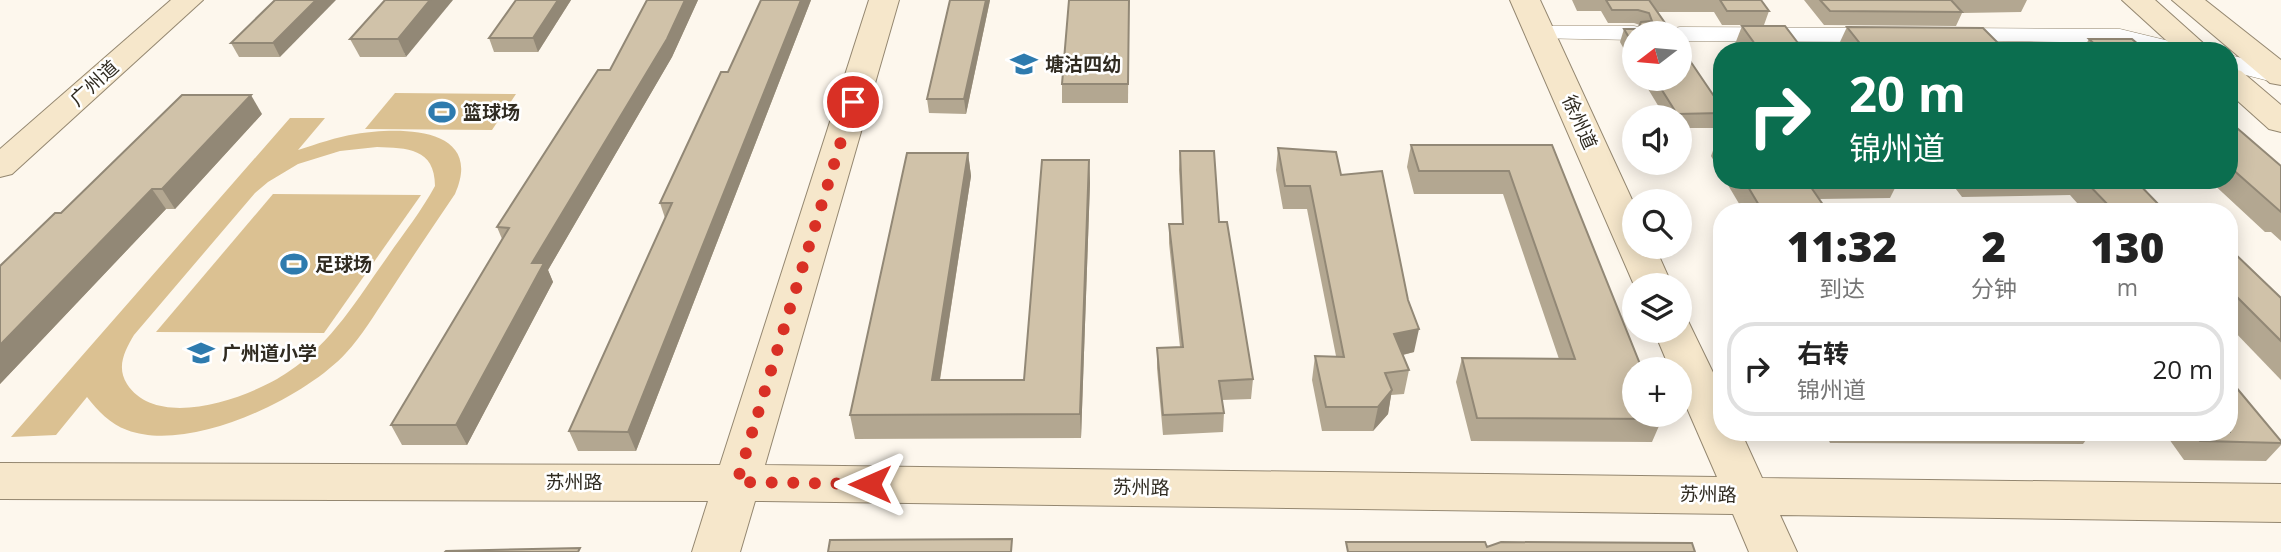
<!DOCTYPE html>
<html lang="zh">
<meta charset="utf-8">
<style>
:root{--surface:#fff;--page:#f6f6f6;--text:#222;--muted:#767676;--line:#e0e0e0}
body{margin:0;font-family:"Open Sans","Noto Sans SC",sans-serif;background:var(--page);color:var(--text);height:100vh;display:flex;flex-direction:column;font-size:26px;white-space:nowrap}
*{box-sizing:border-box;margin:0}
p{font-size:23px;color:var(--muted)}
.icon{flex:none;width:38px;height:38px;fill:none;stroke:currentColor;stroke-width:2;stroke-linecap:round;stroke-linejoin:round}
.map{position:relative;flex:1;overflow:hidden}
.sheet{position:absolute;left:1713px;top:203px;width:525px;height:238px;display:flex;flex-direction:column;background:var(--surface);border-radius:28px;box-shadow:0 4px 18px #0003}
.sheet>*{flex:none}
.banner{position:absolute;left:1713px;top:42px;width:525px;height:147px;border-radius:28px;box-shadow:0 4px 18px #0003;background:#0b6e4f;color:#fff;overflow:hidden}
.needle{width:46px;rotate:254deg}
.buttons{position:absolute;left:1622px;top:21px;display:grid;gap:14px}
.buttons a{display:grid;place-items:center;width:70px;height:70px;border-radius:50%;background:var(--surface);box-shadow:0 4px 18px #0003;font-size:35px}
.pin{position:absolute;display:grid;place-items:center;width:60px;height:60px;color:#fff;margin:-30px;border:4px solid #fff;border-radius:50%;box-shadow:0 2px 7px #0007}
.me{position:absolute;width:77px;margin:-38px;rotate:270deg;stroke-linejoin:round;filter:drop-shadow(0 0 5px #0008)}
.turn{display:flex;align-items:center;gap:24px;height:147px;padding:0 21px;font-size:32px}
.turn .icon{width:91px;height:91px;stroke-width:2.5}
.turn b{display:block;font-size:49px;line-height:60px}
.eta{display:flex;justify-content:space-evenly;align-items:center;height:119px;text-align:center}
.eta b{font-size:42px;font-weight:800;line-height:49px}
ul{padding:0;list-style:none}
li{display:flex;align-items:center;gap:21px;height:94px;margin:0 14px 10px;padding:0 7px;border:4px solid var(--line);border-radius:28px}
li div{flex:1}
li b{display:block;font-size:26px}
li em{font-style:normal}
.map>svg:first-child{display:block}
.green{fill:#dbc192;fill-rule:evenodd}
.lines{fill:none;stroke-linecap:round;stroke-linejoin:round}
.street-casing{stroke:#948770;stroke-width:1}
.secondary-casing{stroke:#948770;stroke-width:2}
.street{fill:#fff;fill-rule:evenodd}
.secondary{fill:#f6e7cb;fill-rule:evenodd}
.wall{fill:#b3a791}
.shaded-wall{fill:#928876}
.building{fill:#d0c2a9;stroke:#928876;stroke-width:2}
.route{stroke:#d93025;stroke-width:12;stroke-dasharray:0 21.6}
.labels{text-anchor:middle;stroke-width:5;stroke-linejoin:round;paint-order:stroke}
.poi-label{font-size:19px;font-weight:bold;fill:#302b21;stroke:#fff;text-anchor:start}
.street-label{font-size:19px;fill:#302b21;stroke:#fff}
</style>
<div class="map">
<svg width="2281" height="552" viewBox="0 0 2281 552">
<rect width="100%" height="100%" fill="#fdf7ed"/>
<g class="green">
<polygon points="395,93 516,94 492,130 365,129"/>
<path d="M290,118H325L298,150C317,144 336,137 356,134C399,127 485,126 455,194C432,228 409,262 387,296C374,315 362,336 346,353C305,398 189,454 127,430C110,424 98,411 87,397L56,435L11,437ZM377,147C407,148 435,148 435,186C422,210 404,233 388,256C358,298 332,343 288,372C252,397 158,432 127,384C116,367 125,350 134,335L255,193L268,182L298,164L340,151Z"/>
<polygon points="273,194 421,195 324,333 156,332"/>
</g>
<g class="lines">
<defs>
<g id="street">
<polygon points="1540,26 1634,26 1643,28 1646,33 1634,33 1634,40 1531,38 1528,33 1531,28"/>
<polygon points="1680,27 1885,28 1894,30 1897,35 1894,40 1885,42 1680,41 1680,33 1668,33 1671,29"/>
<polygon points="1947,28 2120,29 2190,46 2193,51 2150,51 2120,43 1938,40 1935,35 1938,30"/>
<polygon points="2230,55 2281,68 2281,84 2230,71"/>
</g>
<g id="secondary">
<polygon points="171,0 203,0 12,174 0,177 0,149"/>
<polygon points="869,0 899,0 765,465 1717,477 1680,392 1680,369 1670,369 1654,331 1680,331 1680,319 1688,321 1722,391 1722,432 1741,432 1762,478 2281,484 2281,522 1780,515 1797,552 1749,552 1733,514 755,501 740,552 692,552 708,501 0,499 0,463 720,465"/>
<polygon points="1510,0 1540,0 1634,204 1634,247 1655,247 1672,285 1634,285"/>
<polygon points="2122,0 2155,0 2212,51 2178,51"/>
<polygon points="2172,0 2205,0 2281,60 2281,85 2270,83"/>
<polygon points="2230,68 2241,71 2281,105 2281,132 2269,129 2230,94"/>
</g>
</defs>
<use href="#street" class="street-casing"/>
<use href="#secondary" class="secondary-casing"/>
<use href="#street" class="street"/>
<use href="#secondary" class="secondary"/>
</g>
<g class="wall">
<polygon points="275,0 280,57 239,57 231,43"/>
<polygon points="385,0 406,57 360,57 350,39"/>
<polygon points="516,0 571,0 538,52 494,52 489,38"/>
<polygon points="647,0 698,0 672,57 548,270 553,282 467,445 402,445 391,425 502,239 497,227 610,70"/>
<polygon points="761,0 811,0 636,451 578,451 569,431 665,218 660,203 728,72"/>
<polygon points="950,0 990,0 966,114 929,113 927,99"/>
<polygon points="1129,0 1128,103 1062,103 1062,84"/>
<polygon points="1572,0 1761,0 1769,11 1764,25 1722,25 1714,12 1658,12 1672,33 1634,33 1634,67 1620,42 1624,29 1638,29 1640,25 1634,23 1608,23 1601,11 1577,11"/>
<polygon points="1804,0 2027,0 2021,12 1962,13 1956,26 1824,25"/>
<polygon points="1742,26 1804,51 1740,51 1735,44"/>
<polygon points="1847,27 2006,51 1844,51 1839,44"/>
<polygon points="2089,39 2146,51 2082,51"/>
<polygon points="1642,79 1680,79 1722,108 1722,122 1720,128 1680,128 1680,117 1665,117"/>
<polygon points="262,114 175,209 166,209 0,384 0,266"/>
<polygon points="2230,122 2281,166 2281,241 2271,232 2265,232 2209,180 2230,180"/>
<polygon points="1718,137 1722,137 1722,175 1711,156"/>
<polygon points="1411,145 1552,145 1662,419 1652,442 1471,441 1456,382 1462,358 1559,359 1503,194 1414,194 1407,167"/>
<polygon points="1278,148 1341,175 1414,352 1403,355 1409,370 1404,394 1391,395 1388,414 1373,431 1322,431 1312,380 1315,356 1336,356 1307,209 1283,209 1276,170"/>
<polygon points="1180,151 1219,222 1253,379 1251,399 1222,400 1224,413 1223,432 1163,435 1157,368 1157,348 1180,347 1169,243 1169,224 1182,224 1179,170"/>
<polygon points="968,153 971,176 940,380 1024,380 1089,160 1090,183 1081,438 855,439 850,415"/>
<polygon points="1725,180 1899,180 1890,198 1819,199 1828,212 1744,212"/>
<polygon points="1949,180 2135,180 2163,209 2161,212 2085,212 2070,195 1962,197"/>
<polygon points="2230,250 2281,298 2281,380 2230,327"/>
<polygon points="1825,432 2092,432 2083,444 1830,443"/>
<polygon points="2164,432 2230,432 2281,441 2281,445 2266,461 2184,460"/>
</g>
<g class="shaded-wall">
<polygon points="316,0 336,0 280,57 273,43"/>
<polygon points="430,0 453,0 406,57 398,39"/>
<polygon points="558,0 571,0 538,52 533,38"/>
<polygon points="685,0 698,0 672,57 548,270 553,282 467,445 456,425 532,263"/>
<polygon points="801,0 811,0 636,451 628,432"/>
<polygon points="986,0 990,0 966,114 964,99"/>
<polygon points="251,95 262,114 175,209 162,189"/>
<polygon points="968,153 971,176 936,404 932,380"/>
<polygon points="1089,160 1090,183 1081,438 1080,414"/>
<polygon points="152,189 166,209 0,384 0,345"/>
<polygon points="1419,329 1414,352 1389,358 1394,334"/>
<polygon points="1392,390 1388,414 1373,431 1378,407"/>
</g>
<g class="building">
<polygon points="275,0 316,0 273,43 231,43"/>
<polygon points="385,0 430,0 398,39 350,39"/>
<polygon points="516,0 558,0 533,38 489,38"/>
<polygon points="647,0 685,0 667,39 532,263 544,263 456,425 391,425 509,228 497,227 598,70 610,70"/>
<polygon points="761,0 801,0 628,432 569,431 672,203 660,203 721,72 728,72"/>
<polygon points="950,0 986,0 964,99 927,99"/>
<polygon points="1069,0 1129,0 1128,84 1062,84"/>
<polygon points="1606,0 1649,0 1672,33 1634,33 1634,46 1624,29 1638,29 1641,22 1652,21 1649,13 1638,10 1612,10"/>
<polygon points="1720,0 1761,0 1769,11 1727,11"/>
<polygon points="1820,0 1951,0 1962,12 1830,11"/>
<polygon points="1742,26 1785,26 1804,51 1760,51"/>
<polygon points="1847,27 1983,28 2006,51 1866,51"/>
<polygon points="2089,39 2132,39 2146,51 2102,51"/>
<polygon points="1680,46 1722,108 1722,113 1677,114 1655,79 1680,79"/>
<polygon points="182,95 251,95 162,189 152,189 0,345 0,266 55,213 61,213"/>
<polygon points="2230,122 2281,166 2281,212 2230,167"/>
<polygon points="1411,145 1552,145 1642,369 1634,369 1634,415 1660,415 1662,419 1477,418 1462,358 1575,359 1509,171 1419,171"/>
<polygon points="1278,148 1336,152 1341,175 1382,171 1408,300 1419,329 1394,334 1409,370 1385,373 1392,390 1378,407 1326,407 1315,356 1344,357 1310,186 1285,186"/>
<polygon points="1180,151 1214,151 1219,222 1227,222 1253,379 1219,381 1224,413 1163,415 1157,348 1183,347 1169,224 1183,224"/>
<polygon points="907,153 968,153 932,380 1024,380 1042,160 1089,160 1080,414 850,415"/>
<polygon points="1744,180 1806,180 1828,212 1763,212"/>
<polygon points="2084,180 2135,180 2163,209 2112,209"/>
<polygon points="2230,250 2231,250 2281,298 2281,341 2230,290"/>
<polygon points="2230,380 2281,441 2281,443 2200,441 2193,432 2230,432"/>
<polygon points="1012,539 1011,552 828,552 830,540"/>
<polygon points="1346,542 1485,542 1487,547 1501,542 1692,543 1695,552 1348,552"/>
<polygon points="580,548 578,552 445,552 446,551"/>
</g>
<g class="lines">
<polyline class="route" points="853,102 737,482 870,484"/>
</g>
<defs>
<symbol id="school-bare" viewBox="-9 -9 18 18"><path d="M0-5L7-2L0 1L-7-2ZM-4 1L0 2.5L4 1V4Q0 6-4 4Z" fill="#2e7bae" stroke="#fff" stroke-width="2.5" paint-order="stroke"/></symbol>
<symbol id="stadium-bare" viewBox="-9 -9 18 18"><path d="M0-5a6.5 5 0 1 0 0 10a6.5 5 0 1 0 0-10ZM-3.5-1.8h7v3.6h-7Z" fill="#2e7bae" stroke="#fff" stroke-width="2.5" paint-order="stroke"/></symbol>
</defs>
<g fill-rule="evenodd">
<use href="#school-bare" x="1005" y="45" width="38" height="38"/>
<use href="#stadium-bare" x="423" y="93" width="38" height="38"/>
<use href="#stadium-bare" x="275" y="245" width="38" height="38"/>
<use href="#school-bare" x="182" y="334" width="38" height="38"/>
</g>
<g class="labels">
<g class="poi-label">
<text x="1045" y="71">塘沽四幼</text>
<text x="463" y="119">篮球场</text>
<text x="315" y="271">足球场</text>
<text x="222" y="360">广州道小学</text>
</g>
<g class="street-label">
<text transform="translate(94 83) rotate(-42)" y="7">广州道</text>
<text transform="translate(1580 122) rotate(66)" y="7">徐州道</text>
<text x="574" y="489">苏州路</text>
<text transform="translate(1141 487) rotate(1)" y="7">苏州路</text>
<text transform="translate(1708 494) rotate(1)" y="7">苏州路</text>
</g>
</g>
</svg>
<div class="buttons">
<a><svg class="needle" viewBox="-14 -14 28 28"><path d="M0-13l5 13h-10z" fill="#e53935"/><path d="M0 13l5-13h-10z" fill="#767676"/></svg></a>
<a><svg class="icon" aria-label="sound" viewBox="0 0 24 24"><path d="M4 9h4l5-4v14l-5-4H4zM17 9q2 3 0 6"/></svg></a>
<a><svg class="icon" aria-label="search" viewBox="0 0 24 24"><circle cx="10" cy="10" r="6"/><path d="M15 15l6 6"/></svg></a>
<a><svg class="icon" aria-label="layers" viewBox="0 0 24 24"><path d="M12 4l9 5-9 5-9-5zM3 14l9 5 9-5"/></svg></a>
<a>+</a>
</div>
<div class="pin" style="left:853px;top:102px;background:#d93025"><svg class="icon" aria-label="arrive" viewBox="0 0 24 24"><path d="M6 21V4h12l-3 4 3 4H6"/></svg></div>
<svg class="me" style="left:870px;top:484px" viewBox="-20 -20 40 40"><path d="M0-17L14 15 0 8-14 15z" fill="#d93025" stroke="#fff" stroke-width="4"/></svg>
<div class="banner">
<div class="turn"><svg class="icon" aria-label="right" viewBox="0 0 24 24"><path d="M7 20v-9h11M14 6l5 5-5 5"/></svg><div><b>20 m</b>锦州道</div></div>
</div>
<section class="sheet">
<div class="eta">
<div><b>11:32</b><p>到达</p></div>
<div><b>2</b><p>分钟</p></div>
<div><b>130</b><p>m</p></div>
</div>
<ul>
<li><svg class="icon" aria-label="right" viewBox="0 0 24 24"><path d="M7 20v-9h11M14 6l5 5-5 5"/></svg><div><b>右转</b><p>锦州道</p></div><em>20 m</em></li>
</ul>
</section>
</div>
